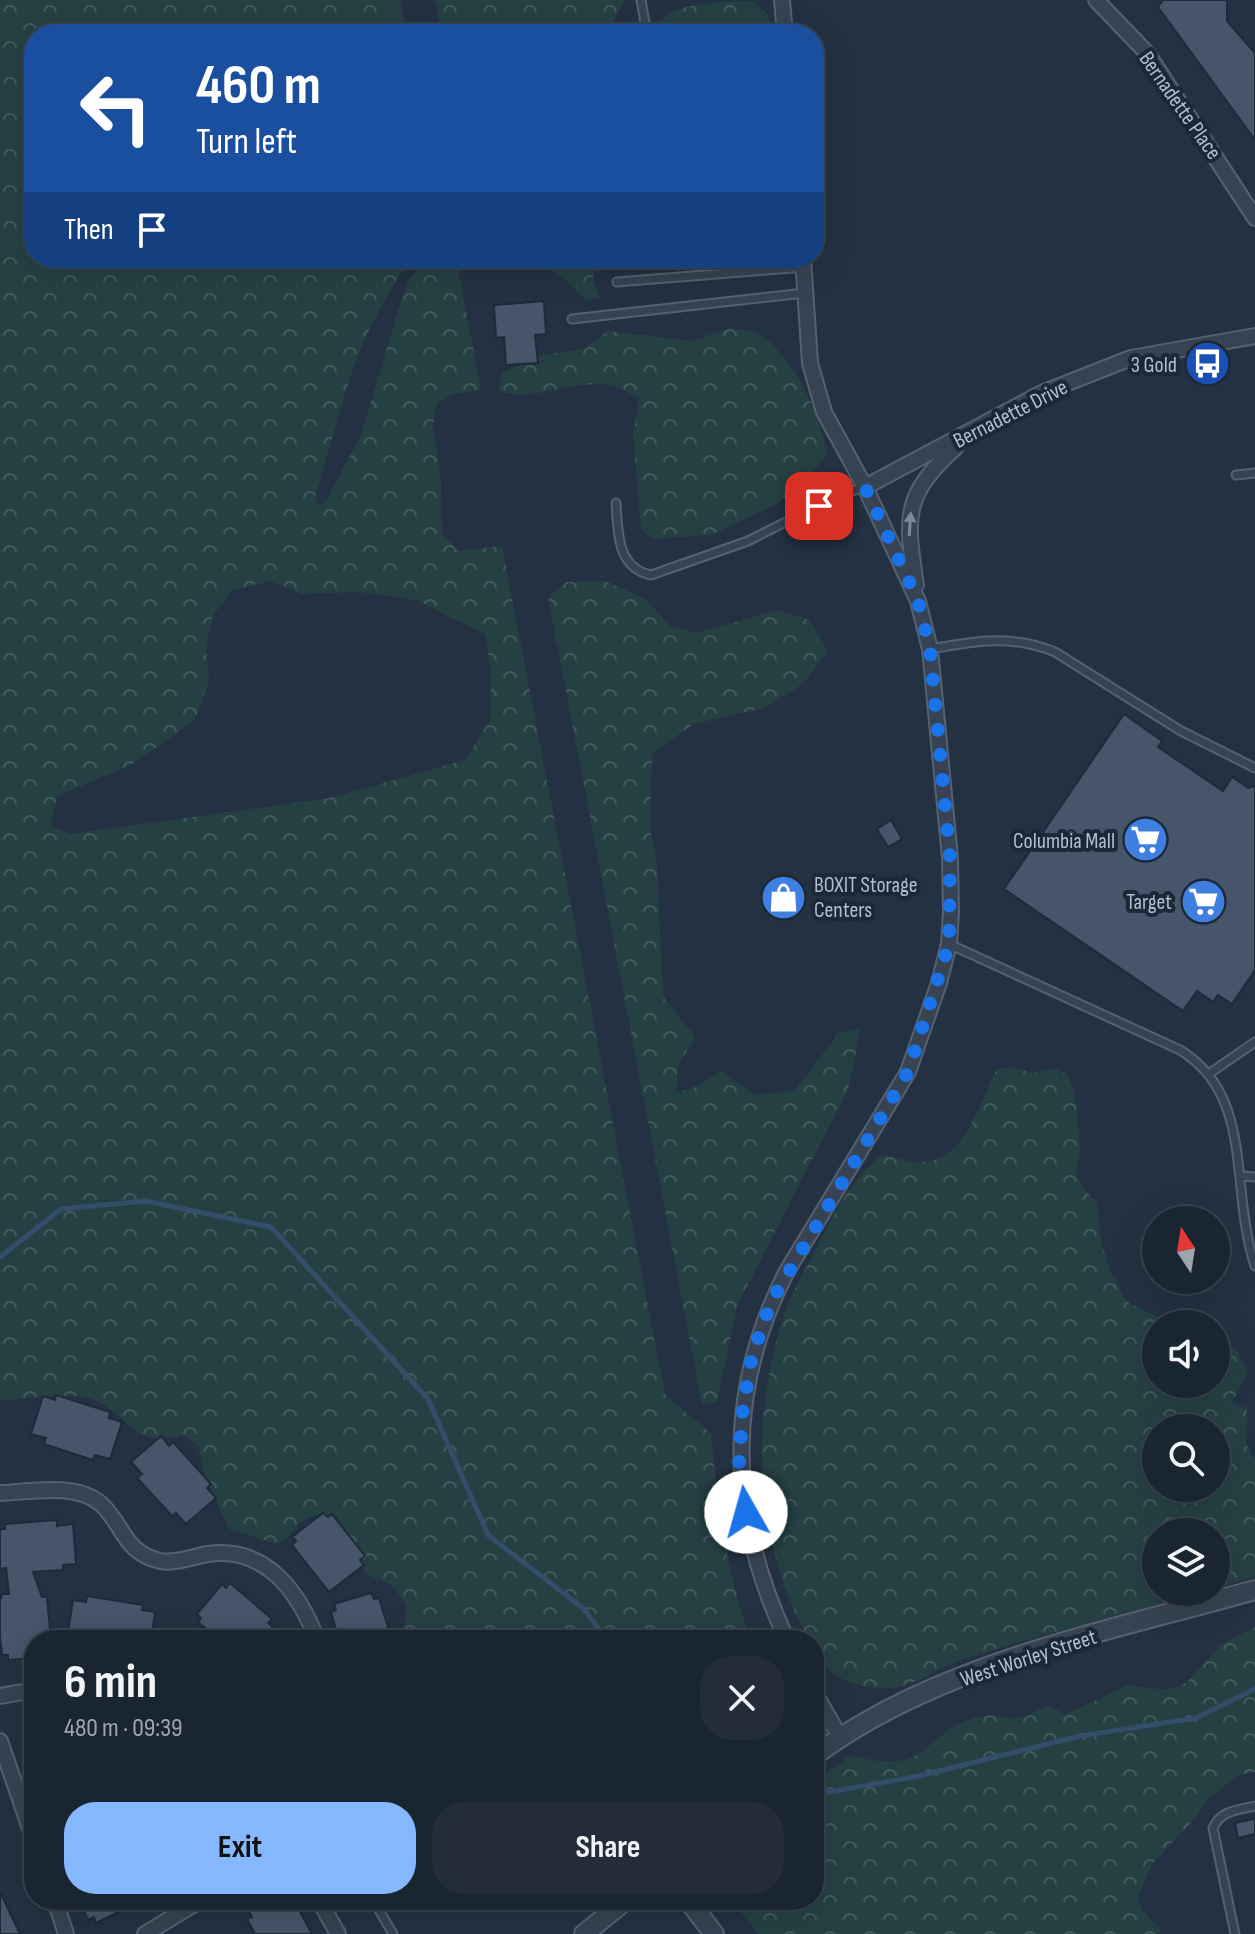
<!DOCTYPE html>
<meta charset="utf-8">
<style>
:root{--surface:#1a2532;--page:#232d3a;--text:#f1f3f6;--muted:#9fa5ac;--line:#38424d;--accent:#86b8ff}
body{margin:0;font-family:"Sofia Sans Condensed",sans-serif;background:var(--page);color:var(--text);height:100vh;display:flex;flex-direction:column;font-size:30px;white-space:nowrap}
*{box-sizing:border-box;margin:0}
p{font-size:26px;color:var(--muted)}
.icon{flex:none;width:44px;height:44px;fill:none;stroke:currentColor;stroke-width:2;stroke-linecap:round;stroke-linejoin:round}
.map{position:relative;flex:1;overflow:hidden}
.panel{position:absolute;left:24px;top:1630px;width:800px;height:280px;display:flex;flex-direction:column;background:var(--surface);border-radius:32px;box-shadow:0 8px 32px #0002,0 0 0 2px var(--line)}
.panel>*{flex:none}
.guide{position:absolute;left:24px;top:24px;width:800px;height:244px;border-radius:32px;box-shadow:0 8px 32px #0002,0 0 0 2px var(--line);background:#1a4fa0;color:#fff;overflow:hidden}
.needle{width:52px;rotate:348deg}
.controls{position:absolute;left:1142px;top:1206px;display:grid;gap:16px}
.controls a{display:grid;place-items:center;width:88px;height:88px;border-radius:50%;background:var(--surface);box-shadow:0 8px 32px #0002,0 0 0 2px var(--line);font-size:40px}
.pin{position:absolute;display:grid;place-items:center;width:68px;height:68px;color:#fff;margin:-34px;border-radius:16px;box-shadow:0 4px 12px #0006}
.me{position:absolute;width:88px;margin:-44px;rotate:353deg;stroke-linejoin:round;filter:drop-shadow(0 0 6px #0008)}
.turn{display:flex;align-items:center;gap:28px;height:168px;padding:0 40px;font-size:36px}
.turn .icon{width:104px;height:104px;stroke-width:2.5}
.turn b{display:block;font-size:56px;line-height:68px}
.then{display:flex;align-items:center;height:76px;padding:0 40px;background:#0003;gap:16px;font-size:30px}
.round{display:grid;place-items:center;flex:none;width:84px;height:84px;border-radius:32px;background:var(--page)}
.head{display:flex;align-items:center;justify-content:space-between;height:136px;padding:0 40px}
h1{font-size:48px;font-weight:700;line-height:60px}
.action{display:flex;gap:16px;margin-top:auto;padding:16px 40px}
.action a{flex:1;height:92px;border-radius:32px;background:var(--accent);color:#111;font-size:32px;font-weight:700;line-height:92px;text-align:center}
.action a+a{background:var(--page);color:var(--text)}
.map>svg:first-child{display:block}
.forest{fill:url(#forest-crowns);fill-rule:evenodd}
.lines{fill:none;stroke-linecap:round;stroke-linejoin:round}
.stream{stroke:#344d6a;stroke-width:5}
.building{fill:#465569;stroke:#1e2a39;stroke-width:2}
.service-casing{stroke:#55616f;stroke-width:11}
.minor-casing{stroke:#55616f;stroke-width:18}
.tertiary-casing{stroke:#55616f;stroke-width:22}
.service{stroke:#374352;stroke-width:7}
.minor{stroke:#374352;stroke-width:14}
.tertiary{stroke:#374352;stroke-width:18}
.oneway{fill:#7c8795}
.route{stroke:#1a73e8;stroke-width:14;stroke-dasharray:0 25.2}
.labels{text-anchor:middle;stroke-width:8;stroke-linejoin:round;paint-order:stroke}
.street-label{font-size:22px;fill:#b4becc;stroke:#1c2837}
.poi-label{font-size:22px;fill:#b4becc;stroke:#1c2837;text-anchor:end}
</style>
<div class="map">
<svg width="1255" height="1934" viewBox="0 0 1255 1934">
<defs>
<pattern id="forest-crowns" width="20" height="18" patternUnits="userSpaceOnUse" patternTransform="scale(2)"><rect width="20" height="18" fill="#254043"/><path d="M2 6a3 3 0 1 1 6 0M12 15a3 3 0 1 1 6 0" fill="none" stroke="#425a5d"/></pattern>
</defs>
<rect width="100%" height="100%" fill="#233142"/>
<g class="forest">
<path d="M0,0H400L406,34H34V258H414C402,269 394,284 386,299C347,363 338,426 315,497L319,506L328,497L361,435L407,281L428,259L456,258L481,390L453,394L437,403L433,425L441,481L442,534L458,551L502,546L665,1395L711,1433C718,1504 726,1573 751,1640H402L407,1605L392,1585L366,1574L337,1516C289,1512 307,1530 276,1544L229,1529L206,1478L198,1446L184,1435C129,1448 135,1419 95,1400C76,1391 22,1399 0,1401ZM270,581L302,594L359,592L416,600L485,634L491,675L490,720L465,760L330,798L70,834L51,826L57,796L131,765L195,720L209,681L206,648L213,615L233,590Z"/>
<polygon points="435,0 625,0 605,34 442,34"/>
<path d="M753,1L768,15L773,34H657C659,0 725,2 753,1Z"/>
<path d="M519,258H595L593,278L600,298L586,301C570,281 546,261 519,258Z"/>
<path d="M731,328C740,330 754,330 761,335C799,365 816,409 828,453L802,485L775,505L711,535L652,539L641,529L633,434L639,398C631,394 620,387 610,385C572,379 535,403 498,391L502,373L541,355L584,349L608,331L691,341Z"/>
<polygon points="605,581 646,599 670,626 697,633 777,610 809,620 828,651 804,683 765,708 693,724 652,754 650,828 657,864 663,997 695,1037 678,1066 676,1093 693,1088 722,1071 755,1095 794,1091 839,1033 861,1028 848,1090 737,1306 717,1402 702,1405 548,597 566,582"/>
<path d="M1010,1067L1035,1073L1057,1068L1068,1075L1075,1094L1080,1148L1076,1174L1081,1185L1097,1203L1101,1241L1110,1271L1126,1301L1171,1324H1156V1384H1216V1338L1237,1350L1247,1372L1232,1403L1247,1409L1246,1444L1255,1459V1577L1216,1588V1532H1156V1592H1201C1121,1615 1040,1634 961,1660C939,1668 915,1685 893,1688C863,1691 814,1677 814,1640H809C753,1538 749,1419 786,1309C793,1289 806,1269 816,1249C833,1216 851,1178 882,1155C894,1157 907,1162 919,1162C967,1163 979,1101 997,1069ZM1216,1428V1488H1156V1428Z"/>
<path d="M1255,1627V1772L1238,1775L1207,1800L1194,1820L1151,1865L1138,1897L1141,1909L1160,1929V1934H758L731,1900H814V1781L851,1755C934,1780 921,1728 983,1716C995,1714 1009,1720 1020,1718C1030,1717 1039,1708 1049,1705L1065,1715L1128,1685L1166,1690L1186,1683L1219,1646Z"/>
</g>
<g class="lines">
<g class="stream">
<polyline points="0,1257 61,1209 146,1201 271,1227 428,1399 488,1535 584,1609 607,1640"/>
<polyline points="824,1793 919,1776 1080,1736 1196,1718 1255,1689"/>
</g>
</g>
<g class="building">
<polygon points="1163,0 1227,0 1227,21 1255,53 1255,140 1158,7"/>
<polygon points="544,301 546,334 535,335 538,363 506,365 504,337 496,338 494,305"/>
<polygon points="1124,714 1162,741 1158,747 1223,791 1232,777 1248,788 1255,786 1255,970 1232,1004 1218,995 1213,1002 1197,991 1183,1011 1004,889"/>
<polygon points="891,820 902,839 888,847 877,829"/>
<polygon points="56,1395 110,1412 109,1418 122,1422 110,1459 95,1455 93,1460 44,1444 46,1438 31,1434 43,1396 55,1400"/>
<polygon points="161,1436 169,1446 173,1442 211,1484 207,1488 216,1498 186,1524 176,1513 172,1516 137,1478 142,1474 131,1462"/>
<polygon points="323,1513 328,1517 332,1514 365,1556 360,1560 364,1565 329,1592 292,1545 296,1541 292,1537"/>
<polygon points="57,1520 57,1526 73,1524 76,1564 63,1565 63,1570 33,1572 42,1597 47,1597 51,1640 34,1640 34,1658 8,1660 8,1655 2,1655 0,1636 0,1601 2,1594 9,1594 6,1568 0,1569 0,1529 5,1529 5,1524"/>
<polygon points="230,1583 272,1619 268,1623 273,1627 261,1640 219,1640 198,1622 201,1618 197,1614 222,1584 226,1588"/>
<polygon points="371,1593 374,1599 379,1598 392,1640 339,1640 331,1612 336,1610 334,1604"/>
<polygon points="87,1596 143,1605 142,1610 155,1612 151,1640 67,1638 73,1600 86,1602"/>
<polygon points="1255,1819 1255,1834 1238,1838 1235,1823"/>
<polygon points="0,1892 20,1934 0,1934"/>
<polygon points="79,1900 143,1900 96,1923 94,1917 88,1920"/>
<polygon points="272,1900 294,1900 312,1934 255,1934 247,1919 252,1917 249,1912"/>
</g>
<g class="lines">
<defs>
<g id="service">
<polyline points="641,0 647,34"/>
<polyline points="617,282 804,267"/>
<polyline points="572,319 805,293"/>
<polyline points="1236,475 1255,473"/>
<path d="M616,503C618,533 617,568 651,575L748,541L839,495L865,487"/>
<path d="M930,649C975,641 1011,634 1055,652L1181,731L1255,768"/>
<path d="M949,944L1180,1050C1255,1096 1229,1187 1255,1266"/>
<polyline points="1213,1071 1255,1042"/>
<polyline points="1242,1176 1255,1177"/>
<polyline points="373,1900 393,1934"/>
<path d="M1235,1934L1213,1828C1221,1810 1238,1810 1255,1806"/>
</g>
<g id="minor">
<polyline points="782,0 785,34"/>
<polyline points="1096,0 1147,53 1255,218"/>
<polyline points="865,487 1042,393 1131,358 1255,336"/>
<path d="M916,585C906,517 902,496 956,447"/>
<path d="M0,1493C30,1492 76,1482 101,1504C124,1525 123,1552 160,1561C174,1564 195,1556 208,1554C266,1546 299,1592 317,1640"/>
<path d="M787,1640C729,1517 724,1393 787,1271L908,1072L939,983L949,944L951,912L950,858L930,649L918,601L865,487L824,412L810,363L803,258"/>
<polyline points="814,1692 840,1737"/>
<polyline points="0,1696 34,1690"/>
<polyline points="0,1741 34,1840"/>
<polyline points="55,1900 66,1934"/>
<polyline points="319,1900 338,1934"/>
<polyline points="145,1934 201,1900"/>
</g>
<g id="tertiary">
<path d="M814,1756C936,1664 1109,1631 1255,1590"/>
<polyline points="688,1900 714,1934"/>
<polyline points="584,1934 626,1900"/>
</g>
</defs>
<use href="#service" class="service-casing"/>
<use href="#minor" class="minor-casing"/>
<use href="#tertiary" class="tertiary-casing"/>
<use href="#service" class="service"/>
<use href="#minor" class="minor"/>
<use href="#tertiary" class="tertiary"/>
</g>
<defs><path id="oneway-solid" d="M-6-.8H1V-3.2L6.5 0L1 3.2V.8H-6Z" transform="scale(2)"/></defs>
<use class="oneway" href="#oneway-solid" transform="translate(910 524) rotate(-86)"/>
<g class="lines">
<polyline class="route" points="746,1512 739,1461 743,1407 752,1356 771,1302 908,1072 949,944 950,858 930,649 918,601 865,487 819,506"/>
</g>
<defs>
<symbol id="bus-disc" viewBox="-11 -11 22 22"><circle r="9.5" fill="#1a4fb4" stroke="#1c2837"/><path d="M-5-6H5V4H4V6H2V4H-2V6H-4V4H-5ZM-3.5-4V0h7V-4ZM-3.5 1.2v1.5H-2V1.2ZM2 1.2v1.5H3.5V1.2Z" fill="#fff"/></symbol>
<symbol id="supermarket-disc" viewBox="-11 -11 22 22"><circle r="9.5" fill="#3f7fe0" stroke="#1c2837"/><path d="M-6-5.5h2.5l.6 2H6L4.5 2H-2.5L-4.4-4H-6ZM-1.5 3.2a1.3 1.3 0 1 0 .1 0ZM3 3.2a1.3 1.3 0 1 0 .1 0Z" fill="#fff"/></symbol>
<symbol id="shop-disc" viewBox="-11 -11 22 22"><circle r="9.5" fill="#3f7fe0" stroke="#1c2837"/><path d="M-5-2.5h2.3a2.7 3.5 0 0 1 5.4 0H5L5.5 6h-11ZM-1.5-2.5h3a1.5 2.3 0 0 0-3 0Z" fill="#fff"/></symbol>
</defs>
<g fill-rule="evenodd">
<use href="#bus-disc" x="1182" y="338" width="51" height="51"/>
<use href="#supermarket-disc" x="1120" y="814" width="51" height="51"/>
<use href="#shop-disc" x="758" y="872" width="51" height="51"/>
<use href="#supermarket-disc" x="1178" y="876" width="51" height="51"/>
</g>
<g class="labels">
<g class="street-label">
<text transform="translate(1181 105) rotate(55)" y="8">Bernadette Place</text>
<text transform="translate(1010 413) rotate(-27)" y="8">Bernadette Drive</text>
<text transform="translate(1028 1657) rotate(-18)" y="8">West Worley Street</text>
</g>
<g class="poi-label">
<text x="1177" y="372">3 Gold</text>
<text x="1115" y="848">Columbia Mall</text>
<text x="814" y="892" text-anchor="start">BOXIT Storage<tspan x="814" dy="25">Centers</tspan></text>
<text x="1172" y="909">Target</text>
</g>
</g>
</svg>
<div class="controls">
<a><svg class="needle" viewBox="-14 -14 28 28"><path d="M0-13l5 13h-10z" fill="#e53935"/><path d="M0 13l5-13h-10z" fill="#9fa5ac"/></svg></a>
<a><svg class="icon" aria-label="sound" viewBox="0 0 24 24"><path d="M4 9h4l5-4v14l-5-4H4zM17 9q2 3 0 6"/></svg></a>
<a><svg class="icon" aria-label="search" viewBox="0 0 24 24"><circle cx="10" cy="10" r="6"/><path d="M15 15l6 6"/></svg></a>
<a><svg class="icon" aria-label="layers" viewBox="0 0 24 24"><path d="M12 4l9 5-9 5-9-5zM3 14l9 5 9-5"/></svg></a>
</div>
<div class="pin" style="left:819px;top:506px;background:#d93025"><svg class="icon" aria-label="arrive" viewBox="0 0 24 24"><path d="M6 21V4h12l-3 4 3 4H6"/></svg></div>
<svg class="me" style="left:746px;top:1512px" viewBox="-20 -20 40 40"><circle r="19" fill="#fff"/><path d="M0-13L10 11 0 6-10 11z" fill="#1a73e8"/></svg>
<div class="guide">
<div class="turn"><svg class="icon" aria-label="left" viewBox="0 0 24 24"><path d="M17 20v-9H6M10 6l-5 5 5 5"/></svg><div><b>460 m</b>Turn left</div></div>
<div class="then">Then<svg class="icon" aria-label="arrive" viewBox="0 0 24 24"><path d="M6 21V4h12l-3 4 3 4H6"/></svg></div>
</div>
<section class="panel">
<div class="head"><div><h1>6 min</h1><p>480 m · 09:39</p></div><a class="round"><svg class="icon" aria-label="close" viewBox="0 0 24 24"><path d="M6 6l12 12M18 6L6 18"/></svg></a></div>
<div class="action"><a>Exit</a><a>Share</a></div>
</section>
</div>
